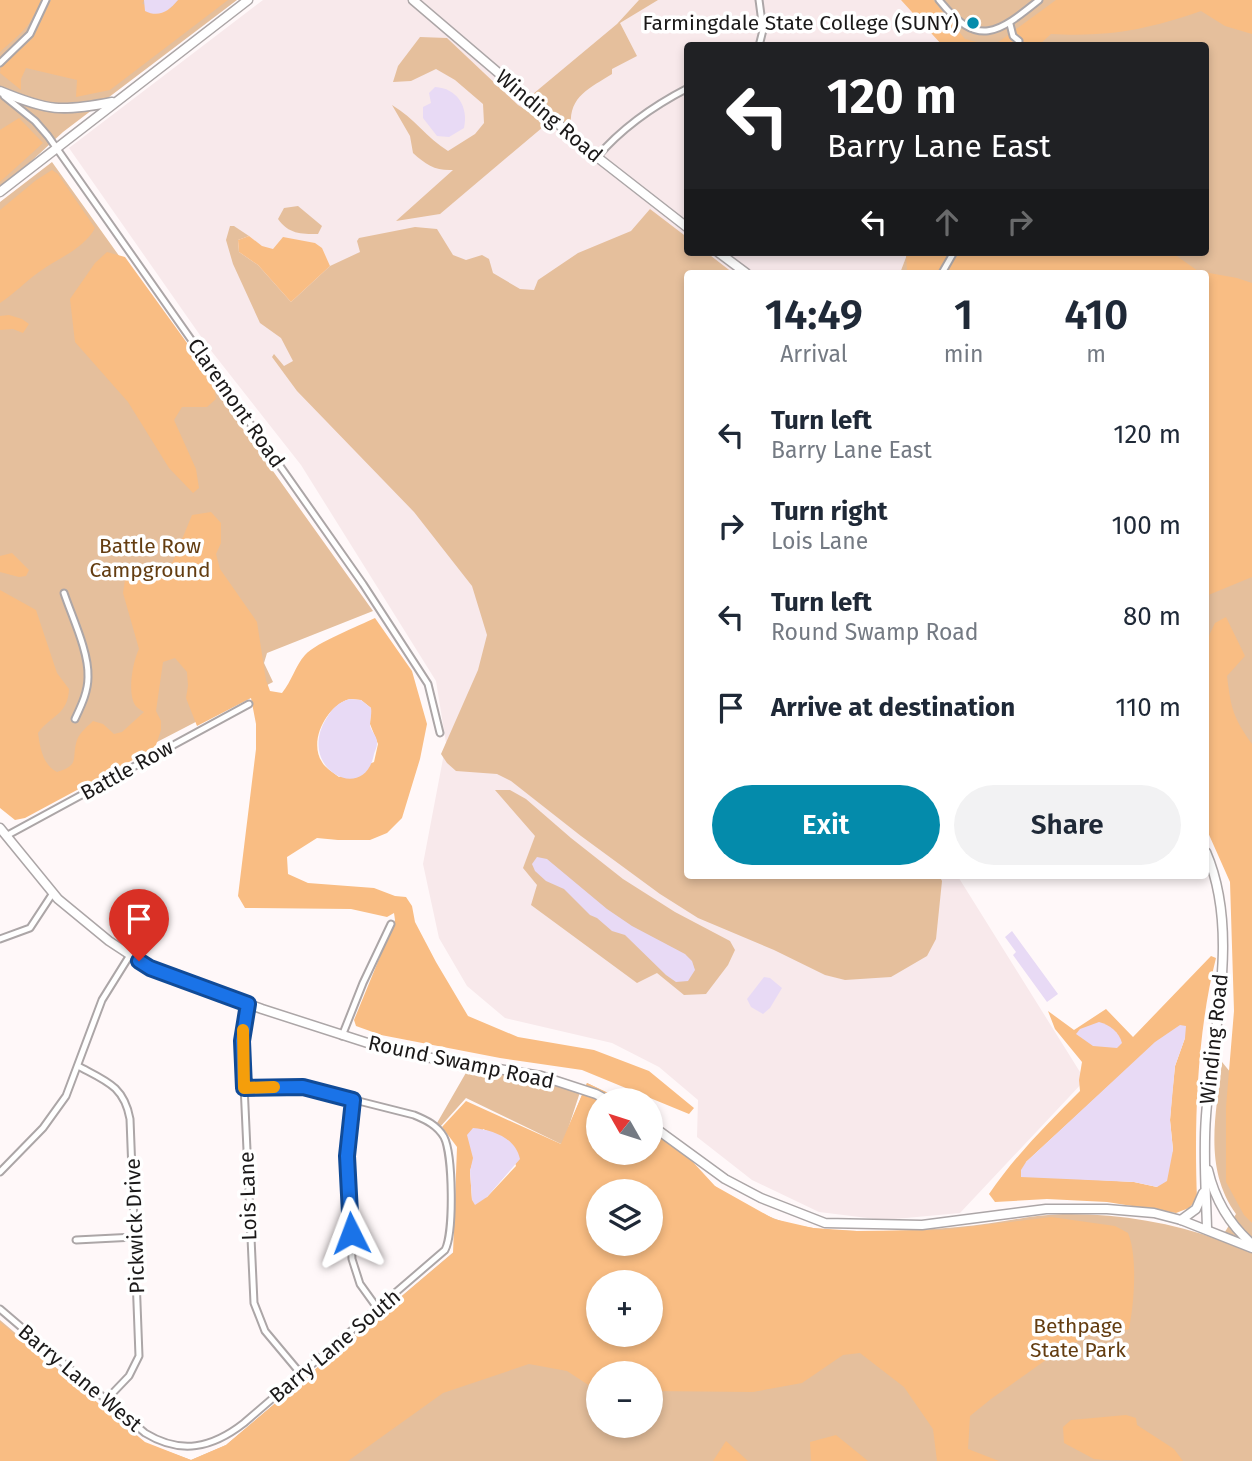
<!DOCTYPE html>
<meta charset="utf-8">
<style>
:root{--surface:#fff;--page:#f2f2f3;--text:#1f2937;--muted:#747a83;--accent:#048bab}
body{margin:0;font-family:"Fira Sans",sans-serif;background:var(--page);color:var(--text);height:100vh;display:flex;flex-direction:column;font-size:26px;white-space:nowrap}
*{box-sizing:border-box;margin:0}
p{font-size:23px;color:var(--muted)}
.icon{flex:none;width:38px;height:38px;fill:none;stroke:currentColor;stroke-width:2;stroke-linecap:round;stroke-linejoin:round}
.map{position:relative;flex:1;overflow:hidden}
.details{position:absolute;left:684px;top:270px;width:525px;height:609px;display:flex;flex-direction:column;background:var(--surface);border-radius:7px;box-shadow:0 4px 10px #0003}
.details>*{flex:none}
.banner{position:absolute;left:684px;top:42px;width:525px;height:214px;border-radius:7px;box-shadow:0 4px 10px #0003;background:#202124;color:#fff;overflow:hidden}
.needle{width:46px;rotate:309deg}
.controls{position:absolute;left:586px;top:1088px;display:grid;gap:14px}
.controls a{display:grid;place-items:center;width:77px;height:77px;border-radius:50%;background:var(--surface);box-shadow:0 4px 10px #0003;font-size:35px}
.pin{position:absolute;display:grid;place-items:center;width:60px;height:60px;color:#fff;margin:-72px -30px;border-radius:50% 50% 50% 0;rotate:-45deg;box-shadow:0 0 7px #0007}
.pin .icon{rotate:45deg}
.me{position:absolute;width:77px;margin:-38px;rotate:357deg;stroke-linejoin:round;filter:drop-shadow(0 0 5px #0008)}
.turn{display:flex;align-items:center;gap:24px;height:147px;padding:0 28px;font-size:32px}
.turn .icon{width:91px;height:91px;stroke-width:2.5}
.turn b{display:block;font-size:49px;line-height:60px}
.lanes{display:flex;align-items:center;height:66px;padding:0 28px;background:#0003;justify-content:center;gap:35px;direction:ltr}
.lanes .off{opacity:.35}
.eta{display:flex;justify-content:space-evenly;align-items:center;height:119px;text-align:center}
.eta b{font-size:42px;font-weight:600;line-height:49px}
.primary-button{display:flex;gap:14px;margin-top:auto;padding:14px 28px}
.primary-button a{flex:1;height:80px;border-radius:42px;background:var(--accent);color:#fff;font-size:28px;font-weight:600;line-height:80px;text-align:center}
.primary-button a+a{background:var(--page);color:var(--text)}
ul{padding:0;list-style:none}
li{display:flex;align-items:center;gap:21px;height:91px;padding:0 28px}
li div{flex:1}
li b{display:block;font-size:26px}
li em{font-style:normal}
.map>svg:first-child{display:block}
.built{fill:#f8e9eb}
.green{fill:#e5bf9c;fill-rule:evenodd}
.forest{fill:#f9bd83;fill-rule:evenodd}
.water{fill:#e8daf5}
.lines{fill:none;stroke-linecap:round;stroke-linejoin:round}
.street-casing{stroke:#aca6a7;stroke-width:9}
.secondary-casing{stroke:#aca6a7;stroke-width:11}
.street{stroke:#fff;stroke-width:5}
.secondary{stroke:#fff;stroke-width:8}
.route-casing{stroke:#114b97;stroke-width:18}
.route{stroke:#1a73e8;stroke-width:12}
.slow{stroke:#f59e0b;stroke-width:12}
.poi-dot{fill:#048bab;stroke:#fff;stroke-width:2.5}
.labels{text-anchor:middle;stroke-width:7;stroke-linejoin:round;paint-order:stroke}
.poi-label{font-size:21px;fill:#1b1919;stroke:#fff;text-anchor:end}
.street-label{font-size:21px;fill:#1b1919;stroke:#fff}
.park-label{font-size:21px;fill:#643d11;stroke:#fff}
</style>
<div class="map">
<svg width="1252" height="1461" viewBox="0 0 1252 1461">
<rect width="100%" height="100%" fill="#fff8f9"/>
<polygon class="built" points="263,0 1046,0 982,45 688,46 688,252 908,252 900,273 688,273 688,875 957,875 1085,1080 960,1213 884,1220 819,1212 752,1180 697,1137 698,1100 659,1067 612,1043 505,1018 467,986 439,938 423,864 446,743 436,681 301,465 209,348 69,148"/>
<g class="green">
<polygon points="0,0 237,0 63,132 0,190"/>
<path d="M639,0H658L620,23L637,56L612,69V74C590,88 569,96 571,125L565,124L533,94L617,24Z"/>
<path d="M916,0H1252V1461H0V1320L145,1443L191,1460L226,1445L463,1244L561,1144L466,1098L440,1127L437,1123L471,1064L581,1089L568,1129L587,1083L625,1101H598V1153H651L658,1126C673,1142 699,1176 716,1187C733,1199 754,1210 773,1218C817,1237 909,1231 958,1227C993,1225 1027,1215 1063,1214C1116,1213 1170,1222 1220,1240L1236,1214C1203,1168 1216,1114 1222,1062L1249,1095L1248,937L1206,784V273H900L908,252H1206V46L950,45ZM598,1192H651V1244H598ZM598,1283H651V1335H598ZM598,1374H651V1426H598Z"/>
<path d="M420,37L447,38L518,105L538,117L543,127L440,214L396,221L453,170C436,171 426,165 413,153L410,136L392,105C414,118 427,138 448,151L475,134L484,123L483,104L455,80L436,69L411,81L393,82L398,66Z"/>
<polygon points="52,162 373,611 267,653 264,663 273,682 16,815 0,794 0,202"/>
<path d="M298,206L322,226L318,234C300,234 289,234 278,219L284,208Z"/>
<polygon points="650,209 688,238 688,252 706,252 733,273 688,273 688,875 939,875 942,881 936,939 927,956 891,977 845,980 825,975 774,950 698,918 660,894 581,836 511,781 497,774 456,771 447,763 441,754 478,670 487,635 472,586 414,512 297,391 272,357 274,354 284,366 293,361 281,338 260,323 233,264 226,240 230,226 234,226 249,236 238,240 239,252 258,265 291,302 330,266 360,252 357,241 359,238 415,227 437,229 453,255 466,260 482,255 489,259 493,273 520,289 534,290 538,280 578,253 631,231"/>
<polygon points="495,790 510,790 526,799 571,838 623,879 675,912 730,941 735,950 728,965 706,994 684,995 657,973 637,983 531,905 537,885 523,868 535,836"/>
</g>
<g class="forest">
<path d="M0,0H41C30,28 21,33 0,52Z"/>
<polygon points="51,0 144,0 142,4 171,8 178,0 228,0 110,90 76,97 77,80 26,68 21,79 21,90 0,73 1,66 33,38"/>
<polygon points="901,0 933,0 965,39 989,45 942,45"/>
<path d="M1056,0H1252V34L1225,26L1201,11C1146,30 1109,37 1051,34L1039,45L993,46Z"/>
<polygon points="19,118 43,143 0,182 0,130"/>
<path d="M52,170L58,174L95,228C84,249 58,258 39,272C25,282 14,294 0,303V210L35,181Z"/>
<polygon points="249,236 262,246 273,249 283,237 315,243 322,248 330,266 291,302 258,265 239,252 238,240"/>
<polygon points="107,252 125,257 213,379 216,399 207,407 182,407 174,420 196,469 199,488 193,493 169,468 128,402 75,342 70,299 95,263"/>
<polygon points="906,252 1171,252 1198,271 1237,278 1252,283 1252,577 1206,596 1206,273 907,273"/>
<polygon points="9,315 22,319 29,324 23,333 13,329 0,330 0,316"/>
<path d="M211,512L221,523V543L216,554L220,569L257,622L266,680L270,691L282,693C292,681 295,666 305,655C317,642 359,626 375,618L412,671L427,724L420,759L402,818L387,833L370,840H338L317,838L287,857L288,874L308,883L374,888L395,896L406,897L412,906L415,922L436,962L468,1016L518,1037L594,1050L649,1071L694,1108L689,1114L582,1070L500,1058L381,1035L356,1026L354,1020L395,920L394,913L387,917L351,909L245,908L238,896L256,749V724L251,698L197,726L186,698L188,686L187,672L175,658L163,662L156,711L161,721V730L155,748L25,818L15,820L0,808V590L36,610L57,673L69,689C68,715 51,715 38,733C40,748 43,765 57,772C81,765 71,758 77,740C80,732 88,726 93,721L103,724L114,734L122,732L144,712C141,710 137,708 135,705C127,692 133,661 139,649L123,593L125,580L135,569L157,571L171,566L192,515ZM350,699L361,700L371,708L370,724L378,744L374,762L339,777C334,773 325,768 322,762C308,741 327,705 350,699Z"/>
<polygon points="12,553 29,570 26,576 19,577 0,572 0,556"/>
<path d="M1226,617L1245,656L1227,676C1231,709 1233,717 1252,744V1223L1244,1215L1226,1182V1107L1234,1011L1230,882L1206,828V642L1215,623Z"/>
<path d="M1211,956L1216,958C1197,1032 1194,1123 1197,1199L1189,1208L1176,1213L1107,1202L1047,1199L995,1202L989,1194C1015,1156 1047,1124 1080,1091L1079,1080L1082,1062L1055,1029L1048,1011L1074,1030L1106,1009L1133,1037ZM1185,1038L1175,1066L1172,1095L1170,1120L1173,1150L1157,1187L1134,1182L1081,1179L1026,1162L1114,1081Z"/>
<path d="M587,1083L625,1101H598V1153H651V1118L658,1124L715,1186L774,1219L813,1228L857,1231L943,1230L1051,1217L1115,1226L1128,1233C1138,1257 1134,1304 1129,1329L1115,1333L1088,1336L1057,1352L991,1399L970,1416L968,1449L999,1461H937L933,1429L904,1387L860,1353L843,1355L802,1383L753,1392L651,1391V1374H598V1388H593L567,1371L529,1364L443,1393L348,1461H0V1322L145,1442L191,1460L226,1445L453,1253L457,1147L442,1127L466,1101L561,1144ZM483,1129L509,1141L516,1166L487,1197L472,1200L470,1171ZM598,1192H651V1244H598ZM598,1283H651V1335H598Z"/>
<polygon points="1126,1415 1136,1418 1137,1425 1174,1449 1183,1461 1104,1460 1094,1459 1064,1443 1063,1427 1071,1420"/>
<polygon points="836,1435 868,1461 811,1461 810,1442"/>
<polygon points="726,1441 748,1461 713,1461"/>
</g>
<g class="water">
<path d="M144,0H178C169,11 159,18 145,11Z"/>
<path d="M435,87C457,88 469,107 464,128L449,137L437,136L423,118V107L431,103L429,93Z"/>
<path d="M350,699L361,700L371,708C372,714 370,719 370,724C370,731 378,736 377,744C377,747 375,751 374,754C365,805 296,769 326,719C332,709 338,702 350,699Z"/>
<polygon points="537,857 547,859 607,909 632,926 685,954 692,961 695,970 688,981 676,982 666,975 625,935 612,931 597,918 590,915 564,889 546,881 535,871 532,864"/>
<polygon points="1012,931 1058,994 1047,1002 1013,955 1016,952 1005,937"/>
<polygon points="764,977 770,978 782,988 770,1008 763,1014 751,1007 747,999"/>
<path d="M1099,1022C1110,1025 1119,1032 1122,1043L1117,1048L1093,1046L1076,1034L1080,1029Z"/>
<polygon points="1180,1025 1186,1026 1185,1038 1175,1066 1170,1120 1173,1150 1167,1181 1157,1187 1134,1182 1021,1177 1021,1170 1026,1162 1155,1042"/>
<path d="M473,1128C492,1130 515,1137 520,1159L487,1197L475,1205L472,1200L470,1171L473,1158L467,1135Z"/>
</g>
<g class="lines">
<defs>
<g id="street">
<polyline points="759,0 763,30 759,46"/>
<path d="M939,0C978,49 998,33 1039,0"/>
<polyline points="1010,24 1013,36 1019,41 1017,46"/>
<polyline points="0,63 30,34 46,0"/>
<polyline points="4,96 35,121 48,136 363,584 428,684 440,733"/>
<path d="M597,157C621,129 655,105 688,88"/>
<polyline points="942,273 954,252"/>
<path d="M64,593C72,617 89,652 88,677C88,692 81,706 75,719"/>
<polyline points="6,836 249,704"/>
<polyline points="0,939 30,928 53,893"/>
<polyline points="248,1004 242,1041 254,1303 265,1331 301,1374"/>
<polyline points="342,1036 363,983 391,924"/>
<path d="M78,1066C106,1081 124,1086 130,1119L139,1356L129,1376L106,1400"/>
<polyline points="353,1100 347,1156 352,1259 360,1284 378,1309"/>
<polyline points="0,1172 43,1128 66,1096 102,1000 130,955"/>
<polyline points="76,1240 135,1237"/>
<path d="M0,1309L145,1433C181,1455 212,1448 244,1423L445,1250C454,1233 453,1155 444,1137C437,1125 426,1120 414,1115L303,1087L244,1088"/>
</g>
<g id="secondary">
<polyline points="413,0 597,157 688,228"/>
<path d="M0,91C48,111 61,112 112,102"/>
<polyline points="0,192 248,0"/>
<polyline points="718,252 746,273"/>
<polyline points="0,828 58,899 109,941 150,968 262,1009 380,1047 413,1055 541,1076 596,1094 609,1101"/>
<path d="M1206,852C1241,933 1212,1032 1206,1116C1203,1154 1206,1191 1207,1228"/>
<polyline points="651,1125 725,1179 761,1198 825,1223 922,1225 1046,1209 1107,1209 1154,1213 1181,1220 1252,1248"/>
<path d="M1208,1170C1215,1200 1229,1224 1252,1244"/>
<polyline points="1181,1220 1196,1209 1203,1193"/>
</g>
</defs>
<use href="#street" class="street-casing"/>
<use href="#secondary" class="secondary-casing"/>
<use href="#street" class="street"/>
<use href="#secondary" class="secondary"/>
</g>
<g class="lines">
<defs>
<polyline id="route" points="139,961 150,968 248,1004 242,1041 244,1088 303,1087 353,1100 347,1156 351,1233"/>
</defs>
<use href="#route" class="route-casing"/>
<use href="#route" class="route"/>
<polyline class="slow" points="243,1030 244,1088 274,1087"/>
</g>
<circle class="poi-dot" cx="973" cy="23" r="7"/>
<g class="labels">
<g class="poi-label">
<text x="959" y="30">Farmingdale State College (SUNY)</text>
</g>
<g class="street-label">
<text transform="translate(549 116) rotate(40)" y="7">Winding Road</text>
<text transform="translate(236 403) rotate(55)" y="7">Claremont Road</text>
<text transform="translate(127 770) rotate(-29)" y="7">Battle Row</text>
<text transform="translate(1214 1039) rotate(-84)" y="7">Winding Road</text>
<text transform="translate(461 1062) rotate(12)" y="7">Round Swamp Road</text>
<text transform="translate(248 1196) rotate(-92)" y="7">Lois Lane</text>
<text transform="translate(135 1226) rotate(-92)" y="7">Pickwick Drive</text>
<text transform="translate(335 1346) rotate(-40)" y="7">Barry Lane South</text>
<text transform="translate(80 1378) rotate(40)" y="7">Barry Lane West</text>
</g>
<g class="park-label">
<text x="150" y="553">Battle Row<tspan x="150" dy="24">Campground</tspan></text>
<text x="1078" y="1333">Bethpage<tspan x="1078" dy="24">State Park</tspan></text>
</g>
</g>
</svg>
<div class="controls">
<a><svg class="needle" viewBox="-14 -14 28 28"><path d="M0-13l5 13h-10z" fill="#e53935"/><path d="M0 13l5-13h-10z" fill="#747a83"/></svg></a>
<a><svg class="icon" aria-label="layers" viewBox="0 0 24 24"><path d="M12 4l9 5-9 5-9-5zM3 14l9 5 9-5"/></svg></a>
<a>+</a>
<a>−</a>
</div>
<div class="pin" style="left:139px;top:961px;background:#d93025"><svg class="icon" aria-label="arrive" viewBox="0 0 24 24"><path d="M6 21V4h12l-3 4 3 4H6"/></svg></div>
<svg class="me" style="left:351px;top:1233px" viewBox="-20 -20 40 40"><path d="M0-17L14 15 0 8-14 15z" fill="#1a73e8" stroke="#fff" stroke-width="4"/></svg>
<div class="banner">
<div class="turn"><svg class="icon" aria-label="left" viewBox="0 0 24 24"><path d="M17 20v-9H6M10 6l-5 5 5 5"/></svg><div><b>120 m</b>Barry Lane East</div></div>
<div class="lanes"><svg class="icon" aria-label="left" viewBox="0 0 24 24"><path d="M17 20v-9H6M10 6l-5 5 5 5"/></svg><svg class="icon off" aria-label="ahead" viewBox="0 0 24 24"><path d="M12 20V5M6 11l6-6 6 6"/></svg><svg class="icon off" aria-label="right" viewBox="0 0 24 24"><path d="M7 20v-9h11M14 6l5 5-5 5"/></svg></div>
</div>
<section class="details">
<div class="eta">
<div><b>14:49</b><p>Arrival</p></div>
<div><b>1</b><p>min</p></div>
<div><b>410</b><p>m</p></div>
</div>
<ul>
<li><svg class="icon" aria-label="left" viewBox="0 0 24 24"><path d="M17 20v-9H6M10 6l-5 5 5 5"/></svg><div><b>Turn left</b><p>Barry Lane East</p></div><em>120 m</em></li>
<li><svg class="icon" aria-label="right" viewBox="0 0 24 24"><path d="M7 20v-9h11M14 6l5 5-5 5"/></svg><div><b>Turn right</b><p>Lois Lane</p></div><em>100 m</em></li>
<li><svg class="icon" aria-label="left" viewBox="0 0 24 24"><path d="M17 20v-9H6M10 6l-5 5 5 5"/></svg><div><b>Turn left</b><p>Round Swamp Road</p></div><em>80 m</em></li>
<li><svg class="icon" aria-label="arrive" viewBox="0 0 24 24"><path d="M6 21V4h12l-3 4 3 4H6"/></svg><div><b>Arrive at destination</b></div><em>110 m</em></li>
</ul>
<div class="primary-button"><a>Exit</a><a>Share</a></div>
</section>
</div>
